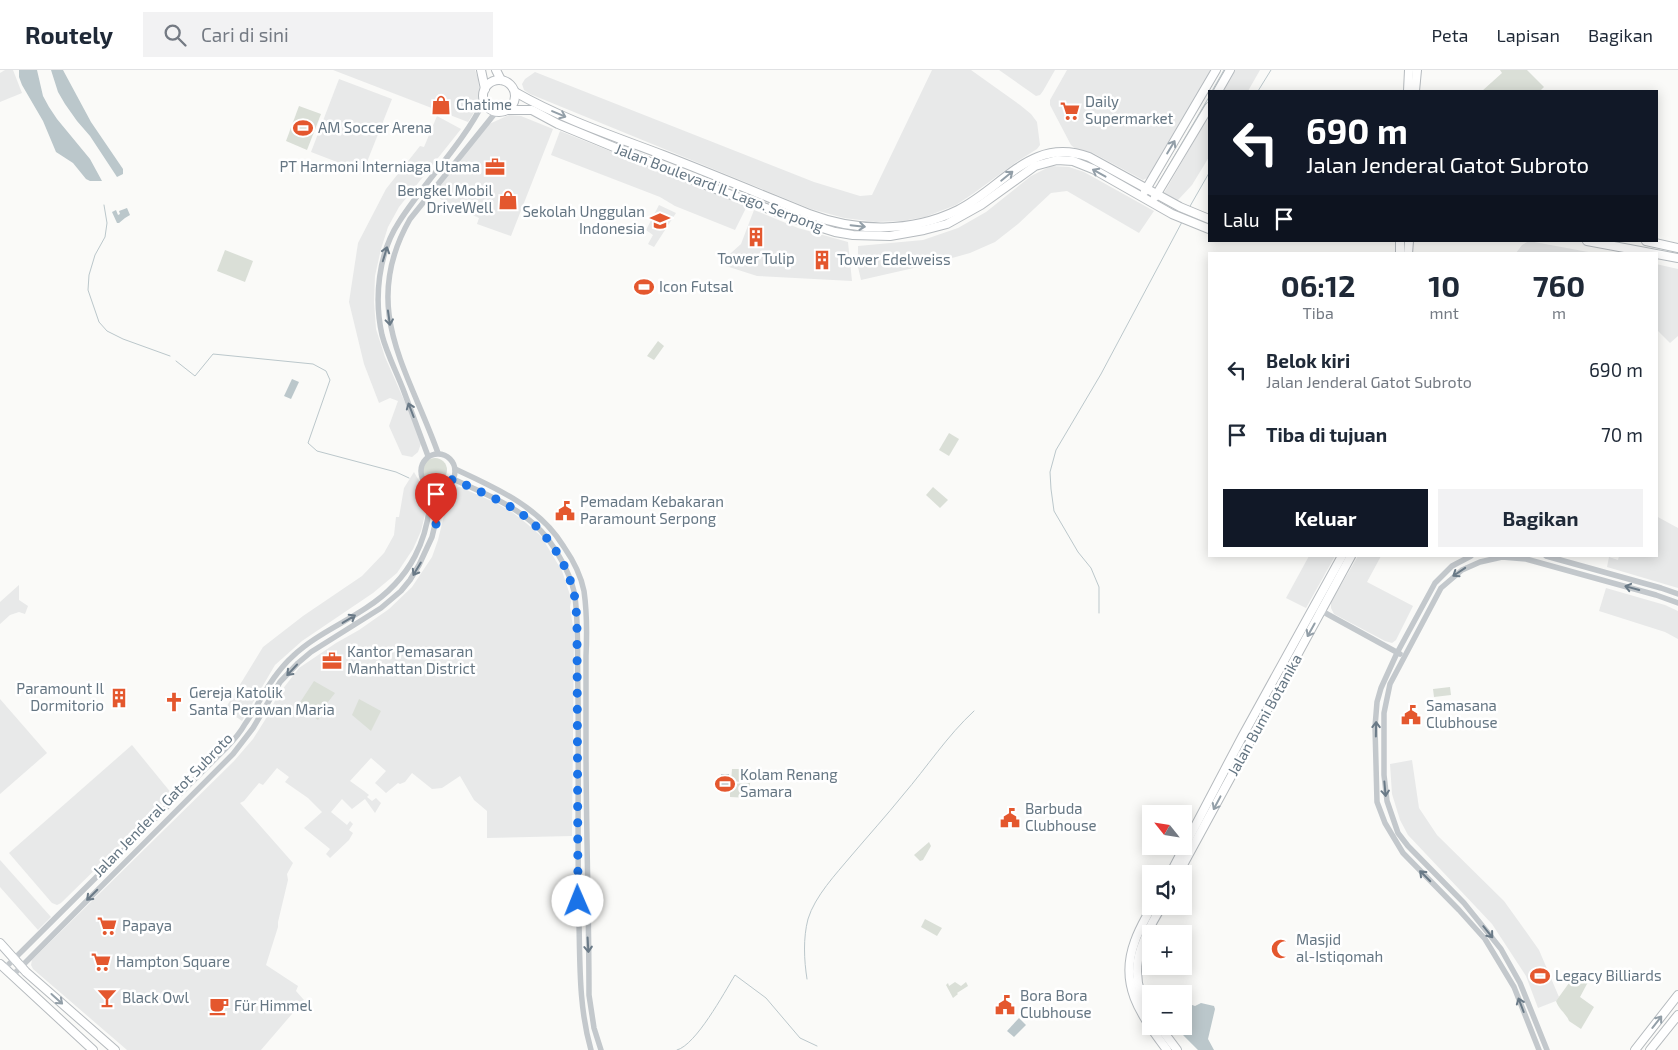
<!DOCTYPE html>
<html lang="id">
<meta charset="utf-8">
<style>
:root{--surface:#fff;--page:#f2f2f3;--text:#1f2937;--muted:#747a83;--line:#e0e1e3;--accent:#111827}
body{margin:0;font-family:"Exo 2",sans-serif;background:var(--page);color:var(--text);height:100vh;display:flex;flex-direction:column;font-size:19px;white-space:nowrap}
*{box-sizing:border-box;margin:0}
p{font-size:16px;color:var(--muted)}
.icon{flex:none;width:28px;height:28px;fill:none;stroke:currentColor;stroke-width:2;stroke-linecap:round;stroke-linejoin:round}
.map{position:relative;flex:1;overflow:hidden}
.sheet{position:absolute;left:1208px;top:182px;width:450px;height:305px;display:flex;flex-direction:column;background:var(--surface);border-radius:0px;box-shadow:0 2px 12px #0003}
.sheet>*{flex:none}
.banner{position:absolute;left:1208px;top:20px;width:450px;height:152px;border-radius:0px;box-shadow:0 2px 12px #0003;background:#111827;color:#fff;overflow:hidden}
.needle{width:32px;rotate:300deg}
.buttons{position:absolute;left:1142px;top:735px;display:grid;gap:10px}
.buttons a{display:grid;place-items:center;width:50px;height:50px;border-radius:0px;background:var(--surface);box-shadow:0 2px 12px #0003;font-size:25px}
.pin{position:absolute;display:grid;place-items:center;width:42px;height:42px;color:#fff;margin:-51px -21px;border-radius:50% 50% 50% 0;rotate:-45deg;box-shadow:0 0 5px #0007}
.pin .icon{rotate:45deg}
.me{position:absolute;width:55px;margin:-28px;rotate:359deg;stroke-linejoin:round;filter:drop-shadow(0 0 4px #0008)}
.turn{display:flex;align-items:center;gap:18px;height:105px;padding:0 15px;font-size:22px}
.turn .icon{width:65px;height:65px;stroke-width:2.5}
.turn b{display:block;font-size:35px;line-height:42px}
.then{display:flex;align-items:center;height:48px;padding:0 15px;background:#0003;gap:10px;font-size:19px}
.eta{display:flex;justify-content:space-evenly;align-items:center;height:85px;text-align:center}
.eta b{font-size:30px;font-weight:700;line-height:35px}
.primary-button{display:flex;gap:10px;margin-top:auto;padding:10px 15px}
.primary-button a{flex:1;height:58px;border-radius:0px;background:var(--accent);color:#fff;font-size:20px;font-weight:700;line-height:58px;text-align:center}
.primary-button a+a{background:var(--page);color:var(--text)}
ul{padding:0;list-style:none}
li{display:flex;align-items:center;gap:15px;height:65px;padding:0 15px}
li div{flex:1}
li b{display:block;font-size:19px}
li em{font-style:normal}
header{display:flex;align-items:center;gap:30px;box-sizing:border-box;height:70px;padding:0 25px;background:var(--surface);border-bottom:1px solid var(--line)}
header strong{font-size:24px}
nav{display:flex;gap:28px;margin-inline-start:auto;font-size:18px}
.search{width:350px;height:45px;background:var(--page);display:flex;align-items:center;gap:12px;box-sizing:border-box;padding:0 18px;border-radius:0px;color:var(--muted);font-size:19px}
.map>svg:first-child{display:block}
.built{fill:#e8e9e9}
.green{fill:#dadfd7}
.water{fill:#bbc7cb}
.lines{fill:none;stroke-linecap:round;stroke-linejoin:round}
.stream{stroke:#bbc7cb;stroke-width:1}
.major-casing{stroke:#b5babe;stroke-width:10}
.minor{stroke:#c3c8cc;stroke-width:5.5}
.major{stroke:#fff;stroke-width:8}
.oneway{stroke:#939fa8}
.oneway2{stroke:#6a7a87}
.route{stroke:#1a73e8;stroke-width:9;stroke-dasharray:0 16.2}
.labels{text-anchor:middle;stroke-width:5;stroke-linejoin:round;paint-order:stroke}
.poi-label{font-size:15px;fill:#657683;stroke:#fff;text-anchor:start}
.street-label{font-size:15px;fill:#657683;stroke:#fff}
</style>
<header>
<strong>Routely</strong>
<div class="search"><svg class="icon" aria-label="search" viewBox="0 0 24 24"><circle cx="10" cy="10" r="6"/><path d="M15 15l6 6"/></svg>Cari di sini</div>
<nav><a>Peta</a><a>Lapisan</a><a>Bagikan</a></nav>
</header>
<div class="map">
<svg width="1678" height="980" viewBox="0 0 1678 980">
<rect width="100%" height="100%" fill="#fafaf8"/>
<g class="built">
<polygon points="5,0 13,0 22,23 0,32 0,3"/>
<polygon points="333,0 475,0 478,8 480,26 473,44 468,52"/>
<polygon points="932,0 971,0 1020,35 1031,44 1037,52 1040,75 1037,79 1015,93 974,123 956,135 925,147 902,151 876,152 844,148 811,139 530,24 524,20 522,14 525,9 535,2 814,112 860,126 872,125"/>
<polygon points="999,0 1055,0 1043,21 1040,25 1036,26"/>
<polygon points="1067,0 1212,0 1151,106 1143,110 1093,83 1076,79 1071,75 1050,35 1050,30"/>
<polygon points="1234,0 1260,0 1248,21 1222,21"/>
<polygon points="339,9 392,29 363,102 311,82"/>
<polygon points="509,45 521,46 553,59 511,166 477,154 479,148 447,134 433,123 487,55"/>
<polygon points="1209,45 1209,87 1192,115 1177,131 1164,123"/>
<polygon points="437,46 461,59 399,137 388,157 381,179 375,206 374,232 376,259 385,287 422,371 418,382 412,387 402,385 389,356 398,331 390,328 379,333 364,294 349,232 358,173 386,119 420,76 424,77"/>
<polygon points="560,61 747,136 735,160 675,136 660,127 551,85"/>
<polygon points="1051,96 1069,97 1084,102 1154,141 1139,163 1067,121 1051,123 1018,154 995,172 970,183 927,195 861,210 858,197 858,176 923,170 958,158 986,142 1031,106"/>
<polygon points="659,135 676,143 654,177 648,174 653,165 646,160"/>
<polygon points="754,140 798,158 848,172 852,211 757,206 726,196 722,191 741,174"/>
<polygon points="1529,171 1599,184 1516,183 1522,175"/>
<polygon points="1656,194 1678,199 1678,266 1670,273 1656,259"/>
<polygon points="414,402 426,423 427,436 421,461 413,479 397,503 373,523 302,571 275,595 242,651 225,639 263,577 303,546 362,506 384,483 394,465 396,447 399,447 404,418"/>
<polygon points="460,417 496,433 512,442 526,453 541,466 562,501 570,525 571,532 570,537 574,564 572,766 487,768 487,741 474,730 460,706 442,718 432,719 412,703 405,712 400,714 398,713 386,723 375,713 386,701 371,688 350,711 364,721 369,725 367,727 372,731 376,728 381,733 375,743 365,729 352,739 342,729 331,742 347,755 350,751 353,754 349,760 353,763 349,770 330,788 326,784 330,779 304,758 322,742 308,728 285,712 289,707 277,698 263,715 259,713 244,731 240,733 293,793 287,804 288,810 278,852 278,857 266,895 298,916 296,921 304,930 261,980 127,980 33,899 31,895 32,890 234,691 253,669 265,650 278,625 299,598 336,573 359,560 389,539 412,517 432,487 438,470 450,421 454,418"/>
<polygon points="1656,446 1678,458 1678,518 1607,497 1609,487 1618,490 1619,486 1656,486"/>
<polygon points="1309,486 1335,486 1306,538 1286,528"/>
<polygon points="1358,486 1381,486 1367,512 1413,536 1396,570 1392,573 1385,571 1334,544 1331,538 1331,532"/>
<polygon points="19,515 19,530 28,536 25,544 19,542 10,545 0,554 0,532"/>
<polygon points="1606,518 1665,535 1678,541 1678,569 1665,562 1599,541"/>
<polygon points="0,629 47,683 0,724"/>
<polygon points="132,675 172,724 61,833 57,835 52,833 9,783"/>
<polygon points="1412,690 1419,738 1437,765 1504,831 1522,856 1539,880 1559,927 1556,931 1538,938 1526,906 1492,854 1408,765 1400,750 1392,724 1390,694"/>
<polygon points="0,790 51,847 38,860 0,817"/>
</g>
<g class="green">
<polygon points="1500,0 1527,0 1544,17 1540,21 1482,21 1502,3"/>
<polygon points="299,36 321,44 307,80 286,71"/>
<polygon points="225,180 253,191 245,212 217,201"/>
<polygon points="658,271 664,276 654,290 647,286"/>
<polygon points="949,363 959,369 949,386 939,380"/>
<circle cx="435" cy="400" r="12"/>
<polygon points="933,417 948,430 940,438 926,425"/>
<polygon points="314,611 335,623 328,632 318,650 299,634"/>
<polygon points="1450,617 1451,625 1434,627 1433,619"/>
<polygon points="359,629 381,641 371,661 352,645"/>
<polygon points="732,699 751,699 750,711 731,712"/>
<polygon points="750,713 750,728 730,727 730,714"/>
<polygon points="929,772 931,776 923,790 920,791 914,785"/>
<polygon points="925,849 942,858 937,866 921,857"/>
<path d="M1577,902L1588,912L1580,927L1594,937L1581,959L1569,951C1566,943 1559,940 1556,931Z"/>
<polygon points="955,912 961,916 966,912 968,916 957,923 958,924 953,928 946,915 948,913 949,916"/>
</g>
<g class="water">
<polygon points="19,0 37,0 43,26 49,37 57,49 90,89 102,111 90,111 86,109 73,93 56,82 43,51 22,15 19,7"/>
<polygon points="51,0 63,0 91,52 123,99 123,104 117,107 90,66 77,51 65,34 58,22"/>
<polygon points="127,138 130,145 125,148 119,153 117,153 112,142 116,140 118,145 120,144 119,141"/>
<polygon points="292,309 299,312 291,329 284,326"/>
<polygon points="721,704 729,704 729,723 720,723"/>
<polygon points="1184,932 1195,936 1201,933 1214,936 1215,939 1208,969 1214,980 1198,980 1183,965 1181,956 1184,956"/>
<polygon points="1019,948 1026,955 1014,967 1007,961"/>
</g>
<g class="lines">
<g class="stream">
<polyline points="1212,21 1224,0"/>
<polyline points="1258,21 1271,0"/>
<polyline points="1159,112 1209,27"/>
<polyline points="104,135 107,153 105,167 95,185 89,205 88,220 99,252 107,261 123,269 170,286"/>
<polyline points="1189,138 1209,103"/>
<polyline points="176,291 195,306 213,284 313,294 326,301 330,310 308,373 317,381 396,402 409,408"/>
<polyline points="1099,543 1099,517 1091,498 1078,482 1054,441 1051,419 1050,402 1056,380 1101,304 1182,152"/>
<path d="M807,909C804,890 803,868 808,849C815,826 836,804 851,786C868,766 886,746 903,725C927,697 947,666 974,641"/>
<path d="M677,980C696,975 724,923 735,905L766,928L800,968L817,976"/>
</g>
<defs>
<g id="major">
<polyline points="481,0 485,19"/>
<polyline points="496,0 501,10"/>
<circle cx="499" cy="26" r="16"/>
<polyline points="1218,21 1230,0"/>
<polyline points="1408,21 1409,0"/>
<polyline points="1415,21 1417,0"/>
<path d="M515,22C562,49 613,66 663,85C712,104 760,124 809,144C856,162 911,163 958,140C1004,117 1031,66 1089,87L1180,137L1209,149"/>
<polyline points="508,40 532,40 558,54 708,116 803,152 835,162 853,165 890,166 924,160 947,154 981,135 1035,96 1057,90 1073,91 1093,99 1172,144 1209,159"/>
<polyline points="1145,121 1216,0"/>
<polyline points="1155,127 1209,37"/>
<polyline points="1587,171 1678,188"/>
<polyline points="1646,171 1678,178"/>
<polyline points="1400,184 1400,171"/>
<polyline points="1408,184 1409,171"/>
<polyline points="1170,804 1242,667 1342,486"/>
<polyline points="1178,804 1351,486"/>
<path d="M1152,836C1146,848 1139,859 1135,871C1118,916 1142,946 1167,980"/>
<polyline points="0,873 26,902 115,980"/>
<polyline points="0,894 93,980"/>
<path d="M1151,945C1125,905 1139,873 1162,836"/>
<polyline points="1159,956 1177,980"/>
<polyline points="1635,980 1678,925"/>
<polyline points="1650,980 1678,945"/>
</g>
</defs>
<use href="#major" class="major-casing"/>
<g class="minor">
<path d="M438,383C408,299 359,238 410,149L496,42"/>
<circle cx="438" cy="401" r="17"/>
<path d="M428,386C420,364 411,341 403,319C396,301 387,284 382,265C374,229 378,184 399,152C425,111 463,74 484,31"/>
<path d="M455,399C496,418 540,437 564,477C573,490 581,506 584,521C587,542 587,564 586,586C586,616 586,646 586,676C586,759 589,842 589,925L594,958L601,980"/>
<path d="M453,409C487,425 524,438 548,469C560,486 572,506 575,527C579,558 577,590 578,622C579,698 577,775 579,852C580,896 579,938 591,980"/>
<polyline points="1471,486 1452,496 1435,513 1397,583 1381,618 1377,632 1375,657 1377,732 1385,753 1403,783 1459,840 1485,869 1514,917 1539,980"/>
<polyline points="1546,486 1661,518 1678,524"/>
<polyline points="1318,539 1400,584"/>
<path d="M4,899L226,678C233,671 240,663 245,654C261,631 271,606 293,586C314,566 342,554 366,538C411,509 430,469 431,417"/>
<polyline points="12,906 233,684 253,658 280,612 298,593 311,582 381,538 401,521 410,510 419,495 432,467 444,417"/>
<polyline points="1547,980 1520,913 1501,879 1464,833 1408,776 1398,763 1387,731 1384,705 1384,643 1390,614 1441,518 1462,500 1480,492 1502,487 1526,489 1656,525 1678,533"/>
</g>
<use href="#major" class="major"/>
</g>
<defs><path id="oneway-shaft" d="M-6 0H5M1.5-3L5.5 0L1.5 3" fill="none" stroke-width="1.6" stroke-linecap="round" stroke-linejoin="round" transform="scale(1.25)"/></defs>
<g class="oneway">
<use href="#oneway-shaft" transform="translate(559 44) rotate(23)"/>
<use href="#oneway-shaft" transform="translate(1171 77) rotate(-59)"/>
<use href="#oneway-shaft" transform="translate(1099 103) rotate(-151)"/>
<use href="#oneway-shaft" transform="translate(1007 106) rotate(-39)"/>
<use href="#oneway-shaft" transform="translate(858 156) rotate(6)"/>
<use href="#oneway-shaft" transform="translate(1311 560) rotate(119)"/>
<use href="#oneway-shaft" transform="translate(1217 733) rotate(118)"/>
<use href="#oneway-shaft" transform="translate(57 929) rotate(42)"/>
<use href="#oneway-shaft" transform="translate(1657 952) rotate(-52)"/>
</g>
<g class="oneway2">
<use href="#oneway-shaft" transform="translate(385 184) rotate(-73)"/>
<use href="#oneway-shaft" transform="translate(389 248) rotate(82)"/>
<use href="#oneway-shaft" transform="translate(411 340) rotate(-111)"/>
<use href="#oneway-shaft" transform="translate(417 499) rotate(121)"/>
<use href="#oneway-shaft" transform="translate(1459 502) rotate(146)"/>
<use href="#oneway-shaft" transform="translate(1632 518) rotate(-165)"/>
<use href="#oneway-shaft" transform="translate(349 549) rotate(-31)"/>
<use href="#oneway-shaft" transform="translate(292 600) rotate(133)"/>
<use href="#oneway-shaft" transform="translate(1376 659) rotate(-89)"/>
<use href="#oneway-shaft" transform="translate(1385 719) rotate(85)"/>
<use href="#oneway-shaft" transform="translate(1425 806) rotate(-135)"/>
<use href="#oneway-shaft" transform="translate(92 825) rotate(135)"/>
<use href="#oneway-shaft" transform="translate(1488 862) rotate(51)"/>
<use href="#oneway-shaft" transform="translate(588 875) rotate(87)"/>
<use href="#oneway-shaft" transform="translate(1521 935) rotate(-111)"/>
</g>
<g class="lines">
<path class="route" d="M436,454L444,417L453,409C474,419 496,428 516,440C544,458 567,491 574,524C577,535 576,547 577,558L578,831"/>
</g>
<defs>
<symbol id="shop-bare" viewBox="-9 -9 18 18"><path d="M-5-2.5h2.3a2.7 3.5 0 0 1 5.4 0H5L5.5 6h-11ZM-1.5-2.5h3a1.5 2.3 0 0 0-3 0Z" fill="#e4572e" stroke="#fff" stroke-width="2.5" paint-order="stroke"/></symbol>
<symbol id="supermarket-bare" viewBox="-9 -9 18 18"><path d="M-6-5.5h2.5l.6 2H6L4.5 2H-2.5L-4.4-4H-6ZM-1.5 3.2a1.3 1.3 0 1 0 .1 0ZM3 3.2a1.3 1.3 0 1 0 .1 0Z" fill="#e4572e" stroke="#fff" stroke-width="2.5" paint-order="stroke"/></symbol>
<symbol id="stadium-bare" viewBox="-9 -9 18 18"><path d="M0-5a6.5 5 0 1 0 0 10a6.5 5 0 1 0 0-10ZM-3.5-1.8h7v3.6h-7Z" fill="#e4572e" stroke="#fff" stroke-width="2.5" paint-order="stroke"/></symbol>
<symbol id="office-bare" viewBox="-9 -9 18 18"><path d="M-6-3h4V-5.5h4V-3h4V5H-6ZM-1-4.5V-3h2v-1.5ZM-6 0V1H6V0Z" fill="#e4572e" stroke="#fff" stroke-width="2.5" paint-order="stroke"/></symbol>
<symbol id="school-bare" viewBox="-9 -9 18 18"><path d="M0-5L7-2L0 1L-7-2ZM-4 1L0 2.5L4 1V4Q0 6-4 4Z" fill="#e4572e" stroke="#fff" stroke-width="2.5" paint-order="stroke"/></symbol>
<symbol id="building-bare" viewBox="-9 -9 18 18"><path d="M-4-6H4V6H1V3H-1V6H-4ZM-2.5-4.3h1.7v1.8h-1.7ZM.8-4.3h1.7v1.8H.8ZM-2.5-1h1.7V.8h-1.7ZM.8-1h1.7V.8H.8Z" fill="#e4572e" stroke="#fff" stroke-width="2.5" paint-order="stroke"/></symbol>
<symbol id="civic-bare" viewBox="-9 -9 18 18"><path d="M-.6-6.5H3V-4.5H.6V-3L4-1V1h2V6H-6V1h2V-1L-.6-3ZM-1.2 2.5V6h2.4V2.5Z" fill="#e4572e" stroke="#fff" stroke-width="2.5" paint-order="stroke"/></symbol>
<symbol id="church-bare" viewBox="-9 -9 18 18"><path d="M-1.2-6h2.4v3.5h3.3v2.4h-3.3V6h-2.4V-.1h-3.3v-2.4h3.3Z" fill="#e4572e" stroke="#fff" stroke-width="2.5" paint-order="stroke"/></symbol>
<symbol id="mosque-bare" viewBox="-9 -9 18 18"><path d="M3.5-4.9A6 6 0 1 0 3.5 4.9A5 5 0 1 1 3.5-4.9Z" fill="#e4572e" stroke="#fff" stroke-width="2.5" paint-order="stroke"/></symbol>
<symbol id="bar-bare" viewBox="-9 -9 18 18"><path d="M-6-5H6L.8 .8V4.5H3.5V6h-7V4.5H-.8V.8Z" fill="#e4572e" stroke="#fff" stroke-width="2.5" paint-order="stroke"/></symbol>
<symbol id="cafe-bare" viewBox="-9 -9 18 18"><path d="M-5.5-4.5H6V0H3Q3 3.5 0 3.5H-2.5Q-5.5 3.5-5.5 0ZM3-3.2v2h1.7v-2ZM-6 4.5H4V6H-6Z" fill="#e4572e" stroke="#fff" stroke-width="2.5" paint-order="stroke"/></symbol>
</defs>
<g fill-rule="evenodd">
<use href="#shop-bare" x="427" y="21" width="28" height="28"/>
<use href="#supermarket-bare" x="1056" y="27" width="28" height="28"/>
<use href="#stadium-bare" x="289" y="44" width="28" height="28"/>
<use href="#office-bare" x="481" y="83" width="28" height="28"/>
<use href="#shop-bare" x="494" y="116" width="28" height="28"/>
<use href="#school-bare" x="646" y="137" width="28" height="28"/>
<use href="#building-bare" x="742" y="153" width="28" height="28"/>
<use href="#building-bare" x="808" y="176" width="28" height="28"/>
<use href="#stadium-bare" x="630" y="203" width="28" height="28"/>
<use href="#civic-bare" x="551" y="427" width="28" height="28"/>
<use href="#office-bare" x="318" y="577" width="28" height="28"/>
<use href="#building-bare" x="105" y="614" width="28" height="28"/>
<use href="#church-bare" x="160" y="618" width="28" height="28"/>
<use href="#civic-bare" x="1397" y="631" width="28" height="28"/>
<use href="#stadium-bare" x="711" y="700" width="28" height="28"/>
<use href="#civic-bare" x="996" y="734" width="28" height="28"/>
<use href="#supermarket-bare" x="93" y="842" width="28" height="28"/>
<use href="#mosque-bare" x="1267" y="865" width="28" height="28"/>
<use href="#supermarket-bare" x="87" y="878" width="28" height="28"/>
<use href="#stadium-bare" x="1526" y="892" width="28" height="28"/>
<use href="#bar-bare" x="93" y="914" width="28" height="28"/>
<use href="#civic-bare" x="991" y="921" width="28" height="28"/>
<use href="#cafe-bare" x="205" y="922" width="28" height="28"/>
</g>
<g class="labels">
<g class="poi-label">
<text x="1085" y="37">Daily<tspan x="1085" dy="17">Supermarket</tspan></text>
<text x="456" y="40">Chatime</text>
<text x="318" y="63">AM Soccer Arena</text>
<text x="480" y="102" text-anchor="end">PT Harmoni Interniaga Utama</text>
<text x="493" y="126" text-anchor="end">Bengkel Mobil<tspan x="493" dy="17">DriveWell</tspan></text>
<text x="645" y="147" text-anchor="end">Sekolah Unggulan<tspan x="645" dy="17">Indonesia</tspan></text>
<text x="756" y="194" text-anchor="middle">Tower Tulip</text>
<text x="837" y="195">Tower Edelweiss</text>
<text x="659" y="222">Icon Futsal</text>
<text x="580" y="437">Pemadam Kebakaran<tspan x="580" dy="17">Paramount Serpong</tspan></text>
<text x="347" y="587">Kantor Pemasaran<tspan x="347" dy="17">Manhattan District</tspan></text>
<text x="104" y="624" text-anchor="end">Paramount Il<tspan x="104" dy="17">Dormitorio</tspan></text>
<text x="189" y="628">Gereja Katolik<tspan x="189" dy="17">Santa Perawan Maria</tspan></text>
<text x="1426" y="641">Samasana<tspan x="1426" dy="17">Clubhouse</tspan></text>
<text x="740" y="710">Kolam Renang<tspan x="740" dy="17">Samara</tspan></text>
<text x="1025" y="744">Barbuda<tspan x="1025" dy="17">Clubhouse</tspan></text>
<text x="122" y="861">Papaya</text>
<text x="1296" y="875">Masjid<tspan x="1296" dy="17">al-Istiqomah</tspan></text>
<text x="116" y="897">Hampton Square</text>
<text x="1555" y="911">Legacy Billiards</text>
<text x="1020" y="931">Bora Bora<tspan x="1020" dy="17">Clubhouse</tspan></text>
<text x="122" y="933">Black Owl</text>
<text x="234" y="941">Für Himmel</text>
</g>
<g class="street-label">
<text transform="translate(719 118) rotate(21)" y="5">Jalan Boulevard IL Lago. Serpong</text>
<text transform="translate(1265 645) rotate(-61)" y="5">Jalan Bumi Botanika</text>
<text transform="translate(163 735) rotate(-46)" y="5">Jalan Jenderal Gatot Subroto</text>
</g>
</g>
</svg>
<div class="buttons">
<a><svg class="needle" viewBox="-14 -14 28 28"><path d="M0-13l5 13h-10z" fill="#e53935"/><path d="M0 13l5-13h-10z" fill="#747a83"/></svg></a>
<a><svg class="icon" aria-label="sound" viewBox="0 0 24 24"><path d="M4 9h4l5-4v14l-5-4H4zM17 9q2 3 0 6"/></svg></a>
<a>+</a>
<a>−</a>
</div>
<div class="pin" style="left:436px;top:454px;background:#d93025"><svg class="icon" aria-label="arrive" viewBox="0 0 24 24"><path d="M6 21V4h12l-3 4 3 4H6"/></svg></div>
<svg class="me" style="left:578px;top:831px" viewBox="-20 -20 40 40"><circle r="19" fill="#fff"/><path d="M0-13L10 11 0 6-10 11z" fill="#1a73e8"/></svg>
<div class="banner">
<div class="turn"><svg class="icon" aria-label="left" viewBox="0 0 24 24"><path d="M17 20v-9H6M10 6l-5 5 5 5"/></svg><div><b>690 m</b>Jalan Jenderal Gatot Subroto</div></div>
<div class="then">Lalu<svg class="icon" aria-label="arrive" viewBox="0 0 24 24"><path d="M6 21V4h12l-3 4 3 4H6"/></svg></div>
</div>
<section class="sheet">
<div class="eta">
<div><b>06:12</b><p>Tiba</p></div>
<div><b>10</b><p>mnt</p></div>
<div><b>760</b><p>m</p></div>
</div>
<ul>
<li><svg class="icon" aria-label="left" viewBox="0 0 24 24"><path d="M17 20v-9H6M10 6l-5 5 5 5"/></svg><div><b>Belok kiri</b><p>Jalan Jenderal Gatot Subroto</p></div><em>690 m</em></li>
<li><svg class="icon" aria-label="arrive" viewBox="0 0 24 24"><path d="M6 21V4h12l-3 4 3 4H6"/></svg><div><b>Tiba di tujuan</b></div><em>70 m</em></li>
</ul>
<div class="primary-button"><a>Keluar</a><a>Bagikan</a></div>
</section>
</div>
